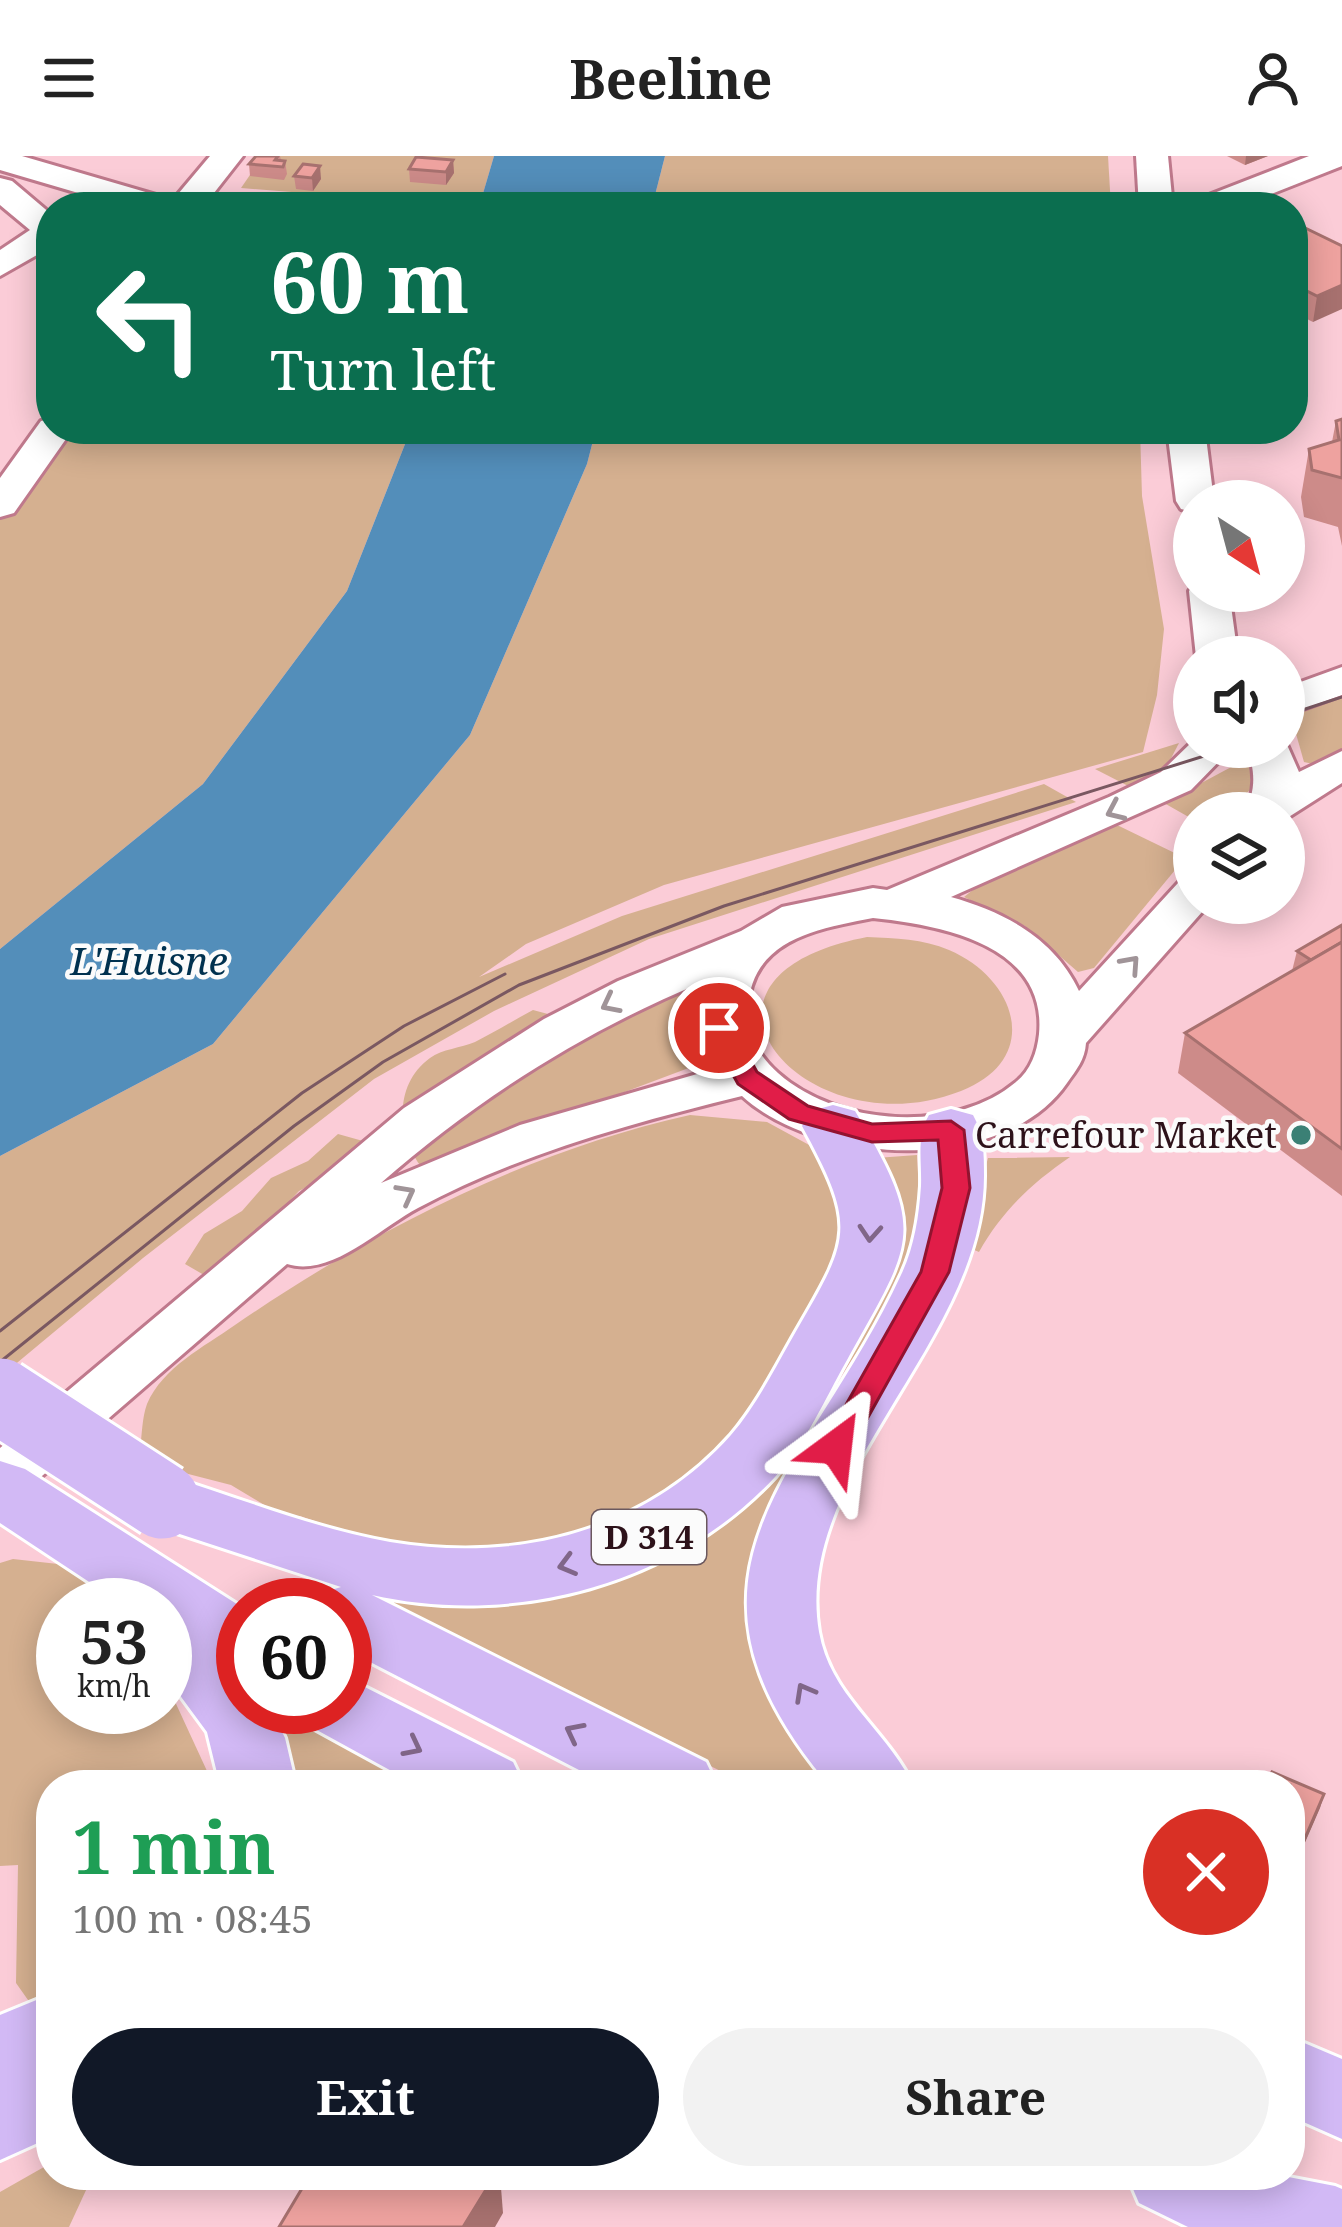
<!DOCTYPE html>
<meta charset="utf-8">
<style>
:root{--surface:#fff;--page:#f2f2f2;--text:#222;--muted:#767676;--accent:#111827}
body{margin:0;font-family:"Noto Serif",serif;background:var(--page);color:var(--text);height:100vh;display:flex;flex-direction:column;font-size:45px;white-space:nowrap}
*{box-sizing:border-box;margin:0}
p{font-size:39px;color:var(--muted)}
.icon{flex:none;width:66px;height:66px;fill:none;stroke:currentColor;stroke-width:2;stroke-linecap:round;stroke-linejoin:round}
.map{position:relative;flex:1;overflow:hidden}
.details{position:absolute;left:36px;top:1614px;width:1269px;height:420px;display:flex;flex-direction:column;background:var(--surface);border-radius:48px;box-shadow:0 6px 30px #0003}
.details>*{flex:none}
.top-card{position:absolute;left:36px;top:36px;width:1272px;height:252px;border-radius:48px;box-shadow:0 6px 30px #0003;background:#0b6e4f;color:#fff;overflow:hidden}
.needle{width:78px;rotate:144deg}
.buttons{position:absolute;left:1173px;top:324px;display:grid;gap:24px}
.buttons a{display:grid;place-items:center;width:132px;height:132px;border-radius:50%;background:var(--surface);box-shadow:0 6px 30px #0003;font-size:60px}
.speed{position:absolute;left:36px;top:1422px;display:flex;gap:24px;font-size:60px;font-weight:700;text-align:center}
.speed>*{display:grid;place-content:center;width:156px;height:156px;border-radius:50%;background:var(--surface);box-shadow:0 6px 30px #0003;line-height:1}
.speed small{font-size:30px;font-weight:400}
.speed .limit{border:18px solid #d22;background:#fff;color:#111}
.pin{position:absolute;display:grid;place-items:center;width:102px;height:102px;color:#fff;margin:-51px;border:6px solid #fff;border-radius:50%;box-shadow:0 3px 12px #0007}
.me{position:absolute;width:132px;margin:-66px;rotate:30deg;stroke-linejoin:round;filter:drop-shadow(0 0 9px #0008)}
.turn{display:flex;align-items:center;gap:42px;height:252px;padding:0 36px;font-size:54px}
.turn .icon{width:156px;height:156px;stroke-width:2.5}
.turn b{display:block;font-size:84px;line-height:102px}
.round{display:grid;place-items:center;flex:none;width:126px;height:126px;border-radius:63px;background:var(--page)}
.summary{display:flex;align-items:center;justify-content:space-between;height:204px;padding:0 36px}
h1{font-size:72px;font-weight:700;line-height:90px;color:#1e9e55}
.cta{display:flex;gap:24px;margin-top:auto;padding:24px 36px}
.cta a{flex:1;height:138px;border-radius:72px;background:var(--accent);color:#fff;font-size:48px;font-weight:700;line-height:138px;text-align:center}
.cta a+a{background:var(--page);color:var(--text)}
header{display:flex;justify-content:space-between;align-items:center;height:156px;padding:0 36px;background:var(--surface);font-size:54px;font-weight:700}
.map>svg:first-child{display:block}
.green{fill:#d5b090}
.water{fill:#538eba}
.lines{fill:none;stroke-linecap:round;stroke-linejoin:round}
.minor-casing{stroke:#bf798c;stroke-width:6}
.major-casing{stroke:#fff;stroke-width:6}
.minor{fill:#fff;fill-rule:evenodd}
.major{fill:#d2b9f5;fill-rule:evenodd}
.tram{stroke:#7a5861;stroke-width:3}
.major-bridge-casing{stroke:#fff;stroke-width:81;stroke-linecap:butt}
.major-bridge{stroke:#d2b9f5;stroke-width:75}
.wall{fill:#cd8b89}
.shaded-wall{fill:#a7716f}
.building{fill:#eea29f;stroke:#a7716f;stroke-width:3}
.oneway{stroke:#a09498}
.oneway2{stroke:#806688}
.route{fill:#e11d48;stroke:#92132f;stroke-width:3}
.poi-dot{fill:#3b8075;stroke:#fbfbfb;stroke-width:4.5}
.labels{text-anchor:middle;stroke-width:9;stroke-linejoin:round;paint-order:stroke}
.shield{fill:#fbfbfb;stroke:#6b585e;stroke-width:3}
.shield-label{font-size:33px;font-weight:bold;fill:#2d121a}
.poi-label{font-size:36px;fill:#2d121a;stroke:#fbfbfb;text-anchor:end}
.water-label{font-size:39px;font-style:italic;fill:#00314f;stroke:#fbfbfb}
</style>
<header><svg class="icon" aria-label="menu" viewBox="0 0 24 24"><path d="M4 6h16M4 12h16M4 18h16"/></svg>Beeline<svg class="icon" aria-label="person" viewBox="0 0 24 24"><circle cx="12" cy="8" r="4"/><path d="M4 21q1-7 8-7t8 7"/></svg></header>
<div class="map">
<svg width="1342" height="2071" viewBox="0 0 1342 2071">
<rect width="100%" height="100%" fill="#fbccd7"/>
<g class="green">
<polygon points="263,0 494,0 479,51 241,32"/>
<polygon points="665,0 1108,0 1111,51 652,51"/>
<polygon points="54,273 411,273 347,435 203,628 0,793 0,349"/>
<polygon points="596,273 1140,273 1142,340 1164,473 1157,539 1143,596 664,729 526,788 479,821 622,760 1044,628 1076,646 649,783 494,855 374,923 143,1102 0,1221 0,1000 213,888 470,579 587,308"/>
<polygon points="1342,534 1342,595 1313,608 1304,606 1289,553"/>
<polygon points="1179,587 1164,616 1136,634 1095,613"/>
<polygon points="1248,602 1256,604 1256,627 1229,657 1194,657 1194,664 1164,647"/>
<polygon points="1117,669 1185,702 1094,812 1078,816 1025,770 964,741 984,725"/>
<path d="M867,781C895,782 923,783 949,794C1017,823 1043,903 961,935C806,996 654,822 867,781Z"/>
<path d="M704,819C689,850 688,876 702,907L422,1012C397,980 393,929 430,902C442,893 461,892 475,886C495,876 514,864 533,854L559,861Z"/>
<path d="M690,959L767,966L822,996L852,1048L847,1102L707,1324L541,1397L393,1392L300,1360L291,1365L231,1329L165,1312L140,1293C142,1280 142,1261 147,1248C163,1211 204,1191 235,1169C374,1074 525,996 690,959Z"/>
<polygon points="338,978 363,985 335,1016 299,1035 270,1066 204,1119 185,1108 204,1078 242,1055 271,1022 308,1005"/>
<path d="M917,999C926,1118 883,1149 827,1244C803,1284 785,1327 764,1368L847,1629H749L365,1440L524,1438L769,1309L891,1123L898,1076L876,1002Z"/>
<path d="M1070,1001C1032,1027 1002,1055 979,1096L965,1090L988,1002Z"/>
<polygon points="13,1403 67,1409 108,1449 63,1449 63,1551 165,1551 165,1524 207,1615 208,1629 51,1629 51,1842 33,1851 16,1827 18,1709 0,1710 0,1407"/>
<polygon points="250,1551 277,1551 424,1629 282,1629"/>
<polygon points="51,2007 51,2019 93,2019 69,2071 0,2071 0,2036"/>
</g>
<g class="water">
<polygon points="494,0 665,0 652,51 479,51"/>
<polygon points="411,273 596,273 587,308 470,579 213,888 0,1000 0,793 203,628 347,435"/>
</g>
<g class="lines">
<defs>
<g id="minor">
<polygon points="0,0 22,0 173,44 210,0 243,0 203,51 126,51 0,14"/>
<polygon points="1136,0 1168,0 1173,51 1139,51"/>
<polygon points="1309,0 1342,0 1342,10 1238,51 1191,51 1196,44"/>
<polygon points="0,22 12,25 51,58 51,91 0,120 0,94 30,74 0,49"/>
<polygon points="51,263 51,273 73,273 14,357 0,361 0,322 41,265"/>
<polygon points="1167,273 1205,273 1214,345 1194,345 1194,356 1181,353 1176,345"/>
<polygon points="1194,428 1194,435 1229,435 1238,501 1196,501 1189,435"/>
<polygon points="1342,511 1342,539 1284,560 1284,532"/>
<path d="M1284,582L1299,616L1342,595V627L1284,664V657H1243C1257,636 1255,615 1247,591H1284Z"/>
<path d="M1194,584V591H1233L1191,634L951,741C1005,756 1055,783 1079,835L1178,727L1194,723V747H1210L1086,887C1085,904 1076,914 1067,927C1004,1019 818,1010 742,940C632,967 519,998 418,1052C380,1072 331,1122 287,1108L20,1339L0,1346V1292L404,952L544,863L618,825L741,775L782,751L873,732L887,734L1109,641L1161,616ZM873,762C940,769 1047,788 1039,878C1037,896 1031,914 1016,926C953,979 836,969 778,917C759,900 747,880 748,854C750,784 816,773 873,762ZM703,826L699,872L718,912L520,969L381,1027C477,943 586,874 703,826Z"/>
</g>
<g id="major">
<path d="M833,949L855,955C928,1077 913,1085 847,1204C825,1243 806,1287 775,1321C675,1429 514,1471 372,1439L706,1606L717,1629H608L345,1493V1449H314L319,1438L341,1431L137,1364L127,1345L137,1326L162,1318C237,1341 312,1372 390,1386C515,1407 644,1377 731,1279C755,1251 772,1218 790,1186C848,1084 861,1077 802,970L811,955Z"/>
<path d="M951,953L973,959C984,978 984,998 984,1020C984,1185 792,1318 819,1476C830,1540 886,1573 913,1629H829C647,1414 811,1315 901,1119C914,1092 919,1061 921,1030C922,1005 916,981 929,959Z"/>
<polygon points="0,1305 25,1313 243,1452 243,1551 270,1551 285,1582 296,1629 220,1629 207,1576 165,1519 165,1449 124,1449 0,1367"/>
<polygon points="345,1521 513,1606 524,1629 417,1629 315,1573 304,1551 345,1551"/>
<polygon points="51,1838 51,1981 0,2004 0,1859"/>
<polygon points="1290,1881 1342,1903 1342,1983 1290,1960"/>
<polygon points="1127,2019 1278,2019 1335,2030 1342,2033 1342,2071 1188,2071 1139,2047"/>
</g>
</defs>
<use href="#minor" class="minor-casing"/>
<use href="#major" class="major-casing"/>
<use href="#minor" class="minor"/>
<use href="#major" class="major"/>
<g class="tram">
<polyline points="1284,560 1342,541"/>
<polyline points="0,1175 302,937 404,870 505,818"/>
<polyline points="0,1206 294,970 383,906 519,829 724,750 1233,591"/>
</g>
<defs>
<polyline id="major-bridge" points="0,1240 162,1345"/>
</defs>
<use href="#major-bridge" class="major-bridge-casing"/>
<use href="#major-bridge" class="major-bridge"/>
</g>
<g class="wall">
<polygon points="256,0 280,0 281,4 285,5 287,18 284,24 250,20 249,8"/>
<polygon points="1227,0 1268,0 1245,9"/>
<polygon points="453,4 454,17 446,29 410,26 409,13"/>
<polygon points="294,20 321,23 313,35 296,33"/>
<polygon points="1293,69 1342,90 1313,166 1293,156"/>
<polygon points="1342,263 1342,390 1338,371 1304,361 1301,341 1309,293 1332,286 1336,265"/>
<polygon points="1342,769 1342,1040 1178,917 1185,877 1292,815 1297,795"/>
</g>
<g class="shaded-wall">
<polygon points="1246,0 1268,0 1245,9"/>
<polygon points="453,4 454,17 446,29 446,16"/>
<polygon points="320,10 321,23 313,35 312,22"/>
<polygon points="1342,129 1342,153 1313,166 1317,140"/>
<polygon points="1324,1638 1320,1652 1290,1721 1290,1717"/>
<polygon points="495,2019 500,2019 503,2057 495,2071 463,2071"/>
</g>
<g class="building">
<polygon points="256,0 278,0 275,4 285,5 283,11 249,8"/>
<polygon points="416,1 453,4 446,16 409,13"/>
<polygon points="303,8 320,10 312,22 294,20"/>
<polygon points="1297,68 1342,90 1342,129 1317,140 1293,128 1293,69"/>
<polygon points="1342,263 1342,322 1312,314 1309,293 1339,284 1336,265"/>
<polygon points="1342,769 1342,786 1311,804 1297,795"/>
<polygon points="1342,786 1342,993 1185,877"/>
<polygon points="1272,1616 1324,1638 1290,1717 1290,1629 1266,1629"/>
<polygon points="310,2019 495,2019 463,2071 279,2071"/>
</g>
<defs><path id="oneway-chevron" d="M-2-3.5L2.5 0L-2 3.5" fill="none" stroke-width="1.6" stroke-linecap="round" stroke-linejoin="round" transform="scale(3)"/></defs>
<g class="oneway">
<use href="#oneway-chevron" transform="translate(1115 655) rotate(156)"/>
<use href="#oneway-chevron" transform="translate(1131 808) rotate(-48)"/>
<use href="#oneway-chevron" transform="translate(610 848) rotate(153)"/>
<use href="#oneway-chevron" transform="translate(406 1038) rotate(-28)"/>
</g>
<g class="oneway2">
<use href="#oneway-chevron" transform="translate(870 1077) rotate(94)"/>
<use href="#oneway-chevron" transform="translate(567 1409) rotate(165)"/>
<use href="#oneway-chevron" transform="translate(804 1536) rotate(-119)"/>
<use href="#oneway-chevron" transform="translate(574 1576) rotate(-153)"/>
<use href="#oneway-chevron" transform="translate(413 1591) rotate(27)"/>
</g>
<polygon class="route" points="719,863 729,865 757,916 808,950 872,968 951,965 964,974 970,1032 949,1116 847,1299 826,1299 822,1291 921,1116 942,1032 938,984 872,986 789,963 738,928 707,872"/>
<circle class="poi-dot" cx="1301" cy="979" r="12"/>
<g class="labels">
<rect class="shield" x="592" y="1354" width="114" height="54" rx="9"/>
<g class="shield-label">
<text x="649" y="1393">D 314</text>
</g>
<g class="poi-label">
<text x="1277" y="992">Carrefour Market</text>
</g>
<g class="water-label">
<text x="149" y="819">L'Huisne</text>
</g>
</g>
</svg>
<div class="buttons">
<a><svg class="needle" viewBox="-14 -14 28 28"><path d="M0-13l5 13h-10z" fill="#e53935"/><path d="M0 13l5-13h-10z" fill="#767676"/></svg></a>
<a><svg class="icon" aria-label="sound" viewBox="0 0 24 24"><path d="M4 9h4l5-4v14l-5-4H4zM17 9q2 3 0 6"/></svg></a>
<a><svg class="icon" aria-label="layers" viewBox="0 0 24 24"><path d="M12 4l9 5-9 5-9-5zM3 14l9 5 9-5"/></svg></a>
</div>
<div class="speed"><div>53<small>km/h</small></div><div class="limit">60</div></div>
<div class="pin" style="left:719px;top:872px;background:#d93025"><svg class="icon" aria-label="arrive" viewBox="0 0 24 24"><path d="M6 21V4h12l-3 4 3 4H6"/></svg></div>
<svg class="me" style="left:836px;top:1291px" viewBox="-20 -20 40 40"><path d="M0-17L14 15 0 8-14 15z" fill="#e11d48" stroke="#fff" stroke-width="4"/></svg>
<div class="top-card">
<div class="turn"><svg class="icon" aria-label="left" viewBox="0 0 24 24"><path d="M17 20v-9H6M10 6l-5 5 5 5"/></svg><div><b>60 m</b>Turn left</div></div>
</div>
<section class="details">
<div class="summary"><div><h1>1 min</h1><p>100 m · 08:45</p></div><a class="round" style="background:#d93025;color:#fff"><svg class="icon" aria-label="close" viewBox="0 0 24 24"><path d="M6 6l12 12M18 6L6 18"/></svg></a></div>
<div class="cta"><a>Exit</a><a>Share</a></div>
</section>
</div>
